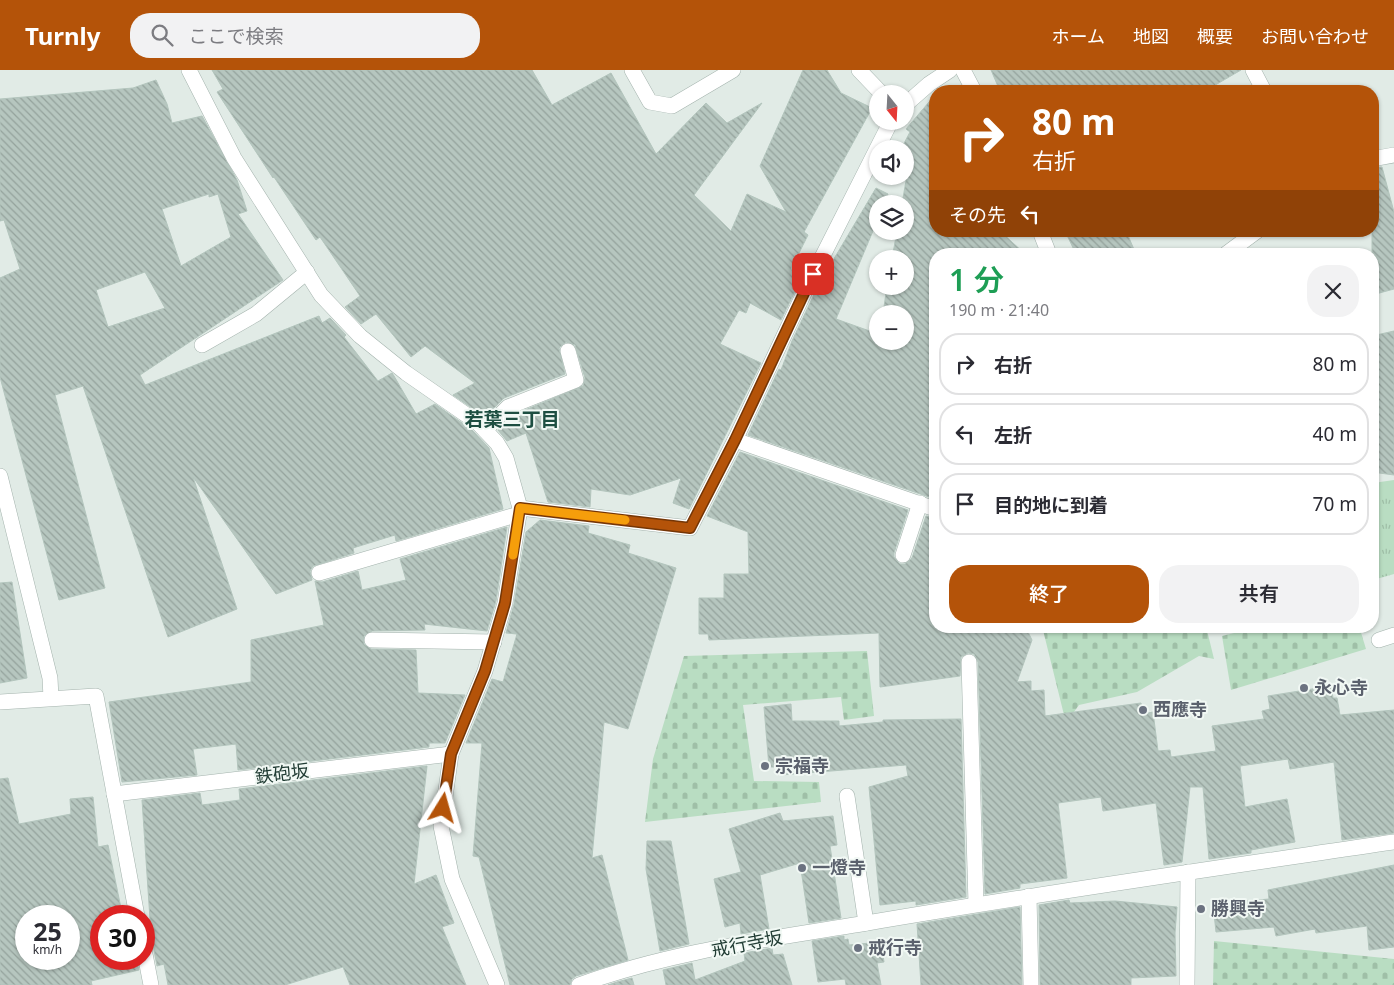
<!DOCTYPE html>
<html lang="ja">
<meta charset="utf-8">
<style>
:root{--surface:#fff;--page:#f2f2f3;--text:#2b2b33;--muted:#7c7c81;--line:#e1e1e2;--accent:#b45309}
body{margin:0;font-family:"Noto Sans","Noto Sans JP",sans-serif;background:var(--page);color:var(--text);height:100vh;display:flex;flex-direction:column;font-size:19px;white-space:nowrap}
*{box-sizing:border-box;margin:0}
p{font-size:16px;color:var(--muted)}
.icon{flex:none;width:28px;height:28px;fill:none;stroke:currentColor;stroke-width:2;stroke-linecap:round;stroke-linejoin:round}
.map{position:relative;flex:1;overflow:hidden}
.panel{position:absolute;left:929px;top:178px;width:450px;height:385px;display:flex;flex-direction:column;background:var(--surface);border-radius:20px;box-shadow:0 1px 4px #0004}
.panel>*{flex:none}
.banner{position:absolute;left:929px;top:15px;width:450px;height:152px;border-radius:20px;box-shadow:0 1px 4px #0004;background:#b45309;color:#fff;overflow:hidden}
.needle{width:32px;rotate:162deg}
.buttons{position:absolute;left:869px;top:15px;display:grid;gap:10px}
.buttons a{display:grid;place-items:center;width:45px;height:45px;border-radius:50%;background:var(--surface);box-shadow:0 1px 4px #0004;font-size:25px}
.speed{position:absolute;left:15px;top:835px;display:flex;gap:10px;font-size:25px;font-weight:700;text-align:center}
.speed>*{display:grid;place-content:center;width:65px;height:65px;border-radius:50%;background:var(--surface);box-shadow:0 1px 4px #0004;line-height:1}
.speed small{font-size:12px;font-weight:400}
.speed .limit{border:8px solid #d22;background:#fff;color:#111}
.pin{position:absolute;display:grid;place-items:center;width:42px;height:42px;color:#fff;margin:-21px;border-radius:10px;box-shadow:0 2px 8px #0006}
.me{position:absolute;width:55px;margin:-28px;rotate:8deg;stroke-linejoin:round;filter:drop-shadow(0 0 4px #0008)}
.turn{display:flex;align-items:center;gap:18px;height:105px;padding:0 20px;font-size:22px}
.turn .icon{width:65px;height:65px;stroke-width:2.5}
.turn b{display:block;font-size:35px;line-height:42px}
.then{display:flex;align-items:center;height:48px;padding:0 20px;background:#0003;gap:10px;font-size:19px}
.round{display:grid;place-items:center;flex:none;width:52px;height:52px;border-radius:20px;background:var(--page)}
.summary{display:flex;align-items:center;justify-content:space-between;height:85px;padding:0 20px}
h1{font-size:30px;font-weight:600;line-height:38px;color:#1e9e55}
.cta{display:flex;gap:10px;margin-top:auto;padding:10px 20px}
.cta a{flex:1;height:58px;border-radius:20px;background:var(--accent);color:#fff;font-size:20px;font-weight:600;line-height:58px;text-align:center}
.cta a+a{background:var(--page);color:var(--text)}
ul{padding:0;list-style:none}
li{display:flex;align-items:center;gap:15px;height:62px;margin:0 10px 8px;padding:0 10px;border:2px solid var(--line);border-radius:20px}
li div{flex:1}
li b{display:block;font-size:19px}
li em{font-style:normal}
header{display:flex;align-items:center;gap:30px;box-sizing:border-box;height:70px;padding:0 25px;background:var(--accent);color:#fff}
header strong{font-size:24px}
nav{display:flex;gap:28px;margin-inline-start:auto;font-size:18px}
.search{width:350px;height:45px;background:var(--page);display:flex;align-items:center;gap:12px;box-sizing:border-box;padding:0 18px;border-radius:20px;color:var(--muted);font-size:19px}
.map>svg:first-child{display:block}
.cemetery{fill:url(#cemetery-stones)}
.park{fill:url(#park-tufts)}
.building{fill:url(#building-back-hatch);stroke:#b3c5bd;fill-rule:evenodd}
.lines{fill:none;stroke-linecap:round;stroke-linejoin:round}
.minor-casing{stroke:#a4b3ad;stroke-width:16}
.minor{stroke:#fff;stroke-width:15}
.route-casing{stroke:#753606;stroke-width:12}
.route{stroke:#b45309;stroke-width:9}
.slow{stroke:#f59e0b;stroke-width:9}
.worship-dot{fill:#6b7280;stroke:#f1f8f4;stroke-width:2}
.labels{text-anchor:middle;stroke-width:4;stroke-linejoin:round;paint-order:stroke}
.worship-label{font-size:18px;font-weight:bold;fill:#5b616d;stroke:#f1f8f4;text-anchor:start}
.street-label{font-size:18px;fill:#213c34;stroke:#f1f8f4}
.neighbourhood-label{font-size:19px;font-weight:bold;fill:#1d4e41;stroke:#f1f8f4}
</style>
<header>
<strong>Turnly</strong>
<div class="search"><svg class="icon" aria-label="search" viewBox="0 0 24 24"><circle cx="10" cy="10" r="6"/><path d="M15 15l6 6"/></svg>ここで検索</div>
<nav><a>ホーム</a><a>地図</a><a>概要</a><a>お問い合わせ</a></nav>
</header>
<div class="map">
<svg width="1394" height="915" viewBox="0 0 1394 915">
<defs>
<pattern id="cemetery-stones" width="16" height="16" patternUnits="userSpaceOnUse" patternTransform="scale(1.25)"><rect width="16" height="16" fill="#b9ddc2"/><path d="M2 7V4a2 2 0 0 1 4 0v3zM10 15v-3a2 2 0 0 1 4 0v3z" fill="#9fbfa7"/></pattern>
<pattern id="park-tufts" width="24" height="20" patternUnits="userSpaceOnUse" patternTransform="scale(1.25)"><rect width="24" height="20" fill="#b9ddc2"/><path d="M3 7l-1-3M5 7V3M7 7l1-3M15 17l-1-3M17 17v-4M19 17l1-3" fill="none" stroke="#9fbfa7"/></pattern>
<pattern id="building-back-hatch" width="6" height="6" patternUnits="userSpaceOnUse" patternTransform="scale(1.25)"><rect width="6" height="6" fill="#b6c6bf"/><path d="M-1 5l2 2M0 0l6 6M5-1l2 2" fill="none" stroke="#94a29c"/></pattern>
</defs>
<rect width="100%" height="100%" fill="#e1ebe6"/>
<g class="cemetery">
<polygon points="1042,556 1206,556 1214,589 1199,586 1137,622 1079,635 1066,653"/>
<polygon points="1262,556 1359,556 1366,579 1231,620 1222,566"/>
<polygon points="867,581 874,646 844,650 841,627 743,635 754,711 819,712 821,732 645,752 653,689 684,586"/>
<polygon points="1214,871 1394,889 1394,915 1213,915"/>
</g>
<polygon class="park" points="1394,410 1394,504 1373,510 1373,413"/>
<g class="building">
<polygon points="212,0 532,0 552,35 611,3 656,84 706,33 727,53 762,33 694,125 731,161 747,124 786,142 760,96 803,0 827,0 841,23 872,38 804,162 808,165 791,199 803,205 781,250 750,233 746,243 739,240 720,274 761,293 689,439 673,433 681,408 630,425 591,419 590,437 548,432 526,363 507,371 498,360 513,345 583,316 585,308 575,275 566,272 559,278 565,304 504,328 485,347 453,325 475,313 425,276 411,287 376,244 361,254 345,237 360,226 320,167 316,170 274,107 273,108 217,22 223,19"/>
<polygon points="991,0 1241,0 1205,21 1000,21"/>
<path d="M156,10L167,34L172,53L202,46L237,110L247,141L238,144L283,210L140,305L145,315L319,246L322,253L330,248L346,265L344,267L378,311L392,303L394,306L416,344L435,334L472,360L489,378L503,439L396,471L395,465L353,478L354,483L313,496L310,501L312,510L276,524L193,407L237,539L168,567L83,316L55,325L105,518L59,530L0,307V208L20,199L4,150L0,151V29L133,18ZM209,124V127L218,124L231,167L181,196L162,139ZM145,202L165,238L108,257L96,220Z"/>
<polygon points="935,25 935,161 1000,161 1025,184 935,184 935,429 748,365 779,299 781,300 792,271 819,214 876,118 888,124 884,134 878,134 878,149 836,249 878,264 878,271 905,271 905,244 883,244 887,216 905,216 905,189 892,189 897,161 905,161 905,134 902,134 908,99 905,98 905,79 901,79 910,62 906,59"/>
<polygon points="1382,97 1394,142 1394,219 1372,225 1372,98"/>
<polygon points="1065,161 1126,161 1136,184 1076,184"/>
<polygon points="1394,261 1394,405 1372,402 1372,266"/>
<polygon points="740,382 908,440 894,483 894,487 900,494 905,494 912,488 926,446 935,448 935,556 1025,556 1032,570 1017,612 1031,611 1031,621 1044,620 1045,646 1141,633 1143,644 1153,642 1158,681 1170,680 1171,687 1216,681 1212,656 1264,649 1262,641 1270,639 1268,626 1331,616 1333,628 1337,628 1340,645 1394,640 1394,763 1342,770 1334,692 1290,699 1288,689 1240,696 1245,737 1287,729 1295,772 1251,780 1251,783 1209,789 1203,717 1190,717 1182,792 1164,795 1156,733 1103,741 1101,727 1058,733 1067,808 1020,814 1020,818 985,824 978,592 974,584 968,583 961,587 960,606 880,617 879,563 709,570 708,564 699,564 699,528 724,528 724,504 749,504 748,462 707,446"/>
<polygon points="540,450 589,456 588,463 630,475 628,483 676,498 628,659 604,652 592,788 602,785 628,890 576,906 572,909 570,915 510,915 479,787 473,786 482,673 466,673 492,609 503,612 517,564 506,563 514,534 526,462"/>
<polygon points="507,457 496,531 487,561 424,554 425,560 372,561 364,566 364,574 371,579 416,580 418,623 465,625 445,673 429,673 429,677 238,700 236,674 193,679 197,705 122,712 109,632 251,612 251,570 324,555 315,511 322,512 358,501 362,520 406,510 400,489"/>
<polygon points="12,512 27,608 0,613 0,513"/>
<polygon points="791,634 792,651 839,651 839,656 883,652 883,650 961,649 966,827 916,835 916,831 880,835 869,717 908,706 906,695 781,705 780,697 769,697 764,637"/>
<polygon points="427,696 414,814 436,805 454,853 442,857 466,915 350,915 343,897 285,915 168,915 164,894 157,896 151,864 142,730 200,723 202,735 240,730 239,719"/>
<path d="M8,708L19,754L71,744L70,729L93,727L98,777L108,775L122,843L101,846V889H136L139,900L91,911L92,915H0V709ZM26,846H69V889H26Z"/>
<polygon points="780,743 783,751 833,746 837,775 830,776 841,848 809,853 800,793 760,805 769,859 741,864 740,853 725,857 714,809 741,802 729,759"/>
<polygon points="647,771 671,771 689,874 660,881 646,799"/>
<polygon points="1394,795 1394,877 1369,880 1367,856 1316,863 1315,859 1276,866 1274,857 1216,862 1213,834 1269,829 1268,820"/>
<polygon points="1069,830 1070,833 1115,831 1177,837 1175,863 1176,906 1131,908 1131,915 1040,915 1039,835"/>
<polygon points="1020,837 1022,915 921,915 917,854"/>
<polygon points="844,866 844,870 848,869 849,875 881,872 884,892 877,893 881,915 846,915 845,909 818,912 812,871"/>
<polygon points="772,878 773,885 783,884 792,915 666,915 663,900 692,893 695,910 745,891 744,883"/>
<polygon points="632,908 634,915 608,915 617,912"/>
</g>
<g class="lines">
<defs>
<g id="minor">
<polyline points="189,0 234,88 321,225 360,266 406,303 478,353 497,373 506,388 520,438 505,533 485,601 451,684 441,756 452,809 497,915"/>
<polyline points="632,0 650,32 672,36 733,0"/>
<polyline points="859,0 882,24"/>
<polyline points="963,0 974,21"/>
<polyline points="1253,0 1264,21"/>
<polyline points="905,35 929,14 950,0"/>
<polyline points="1372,89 1394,85"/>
<polyline points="1040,161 1049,184"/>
<polyline points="1226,184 1257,161"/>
<polyline points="202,275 256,244 307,202"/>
<polyline points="485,360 508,337 576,310 568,281"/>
<polyline points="735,370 935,439"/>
<polyline points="0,406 50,608 51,628"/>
<polyline points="520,438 690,458 735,370 805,221 891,51"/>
<polyline points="903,485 920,433"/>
<polyline points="319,503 519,444"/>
<polyline points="372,570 494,572"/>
<polyline points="1379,570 1394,565"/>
<polyline points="969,592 976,834"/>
<polyline points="0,632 96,626 137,846"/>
<polyline points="114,724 451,684"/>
<polyline points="847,726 866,853"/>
<polyline points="1029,826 1031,915"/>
<polyline points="144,879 151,915"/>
<path d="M579,915C671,881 771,869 867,853C1042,823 1218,798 1394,772"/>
<polyline points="1187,915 1188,802"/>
</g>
</defs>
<use href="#minor" class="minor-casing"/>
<use href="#minor" class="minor"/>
</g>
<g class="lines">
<defs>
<polyline id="route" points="443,738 451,684 485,601 505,533 520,438 690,458 735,370 813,204"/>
</defs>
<use href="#route" class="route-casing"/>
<use href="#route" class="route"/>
<polyline class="slow" points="513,485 520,438 625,450"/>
</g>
<g class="worship-dot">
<circle cx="1304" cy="618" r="5"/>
<circle cx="1143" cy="640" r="5"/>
<circle cx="765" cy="696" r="5"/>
<circle cx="802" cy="798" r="5"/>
<circle cx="1201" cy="839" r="5"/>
<circle cx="858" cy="878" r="5"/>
</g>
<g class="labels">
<g class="worship-label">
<text x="1314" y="624">永心寺</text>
<text x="1153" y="646">西應寺</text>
<text x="775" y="702">宗福寺</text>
<text x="812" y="804">一燈寺</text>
<text x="1211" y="845">勝興寺</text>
<text x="868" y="884">戒行寺</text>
</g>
<g class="street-label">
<text transform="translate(282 704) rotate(-7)" y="6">鉄砲坂</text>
<text transform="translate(747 874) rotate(-11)" y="6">戒行寺坂</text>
</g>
<g class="neighbourhood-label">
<text x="512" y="356">若葉三丁目</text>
</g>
</g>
</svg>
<div class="buttons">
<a><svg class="needle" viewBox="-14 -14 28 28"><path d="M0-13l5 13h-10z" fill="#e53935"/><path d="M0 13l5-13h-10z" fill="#7c7c81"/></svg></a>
<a><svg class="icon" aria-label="sound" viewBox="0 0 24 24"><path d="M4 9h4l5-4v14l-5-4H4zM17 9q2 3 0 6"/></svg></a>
<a><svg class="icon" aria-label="layers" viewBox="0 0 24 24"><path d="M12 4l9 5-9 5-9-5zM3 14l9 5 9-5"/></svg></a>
<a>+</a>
<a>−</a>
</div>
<div class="speed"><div>25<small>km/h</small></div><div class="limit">30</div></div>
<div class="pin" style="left:813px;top:204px;background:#d93025"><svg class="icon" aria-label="arrive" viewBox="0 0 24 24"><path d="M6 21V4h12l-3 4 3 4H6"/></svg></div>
<svg class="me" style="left:443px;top:738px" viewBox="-20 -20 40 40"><path d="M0-17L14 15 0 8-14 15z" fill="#b45309" stroke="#fff" stroke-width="4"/></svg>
<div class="banner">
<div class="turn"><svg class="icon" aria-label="right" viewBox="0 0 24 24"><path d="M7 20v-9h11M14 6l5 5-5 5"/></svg><div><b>80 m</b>右折</div></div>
<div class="then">その先<svg class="icon" aria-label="left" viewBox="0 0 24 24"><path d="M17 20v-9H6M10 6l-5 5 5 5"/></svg></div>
</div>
<section class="panel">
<div class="summary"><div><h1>1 分</h1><p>190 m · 21:40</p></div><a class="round"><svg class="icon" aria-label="close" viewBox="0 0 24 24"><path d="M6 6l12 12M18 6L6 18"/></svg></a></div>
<ul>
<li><svg class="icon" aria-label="right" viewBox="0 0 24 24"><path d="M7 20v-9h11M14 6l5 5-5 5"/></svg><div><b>右折</b></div><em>80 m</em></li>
<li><svg class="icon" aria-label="left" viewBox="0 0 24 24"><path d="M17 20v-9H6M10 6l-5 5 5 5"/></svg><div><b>左折</b></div><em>40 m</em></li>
<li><svg class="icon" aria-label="arrive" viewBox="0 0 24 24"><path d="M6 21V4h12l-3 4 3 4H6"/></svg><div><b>目的地に到着</b></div><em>70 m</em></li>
</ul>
<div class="cta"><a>終了</a><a>共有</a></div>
</section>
</div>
